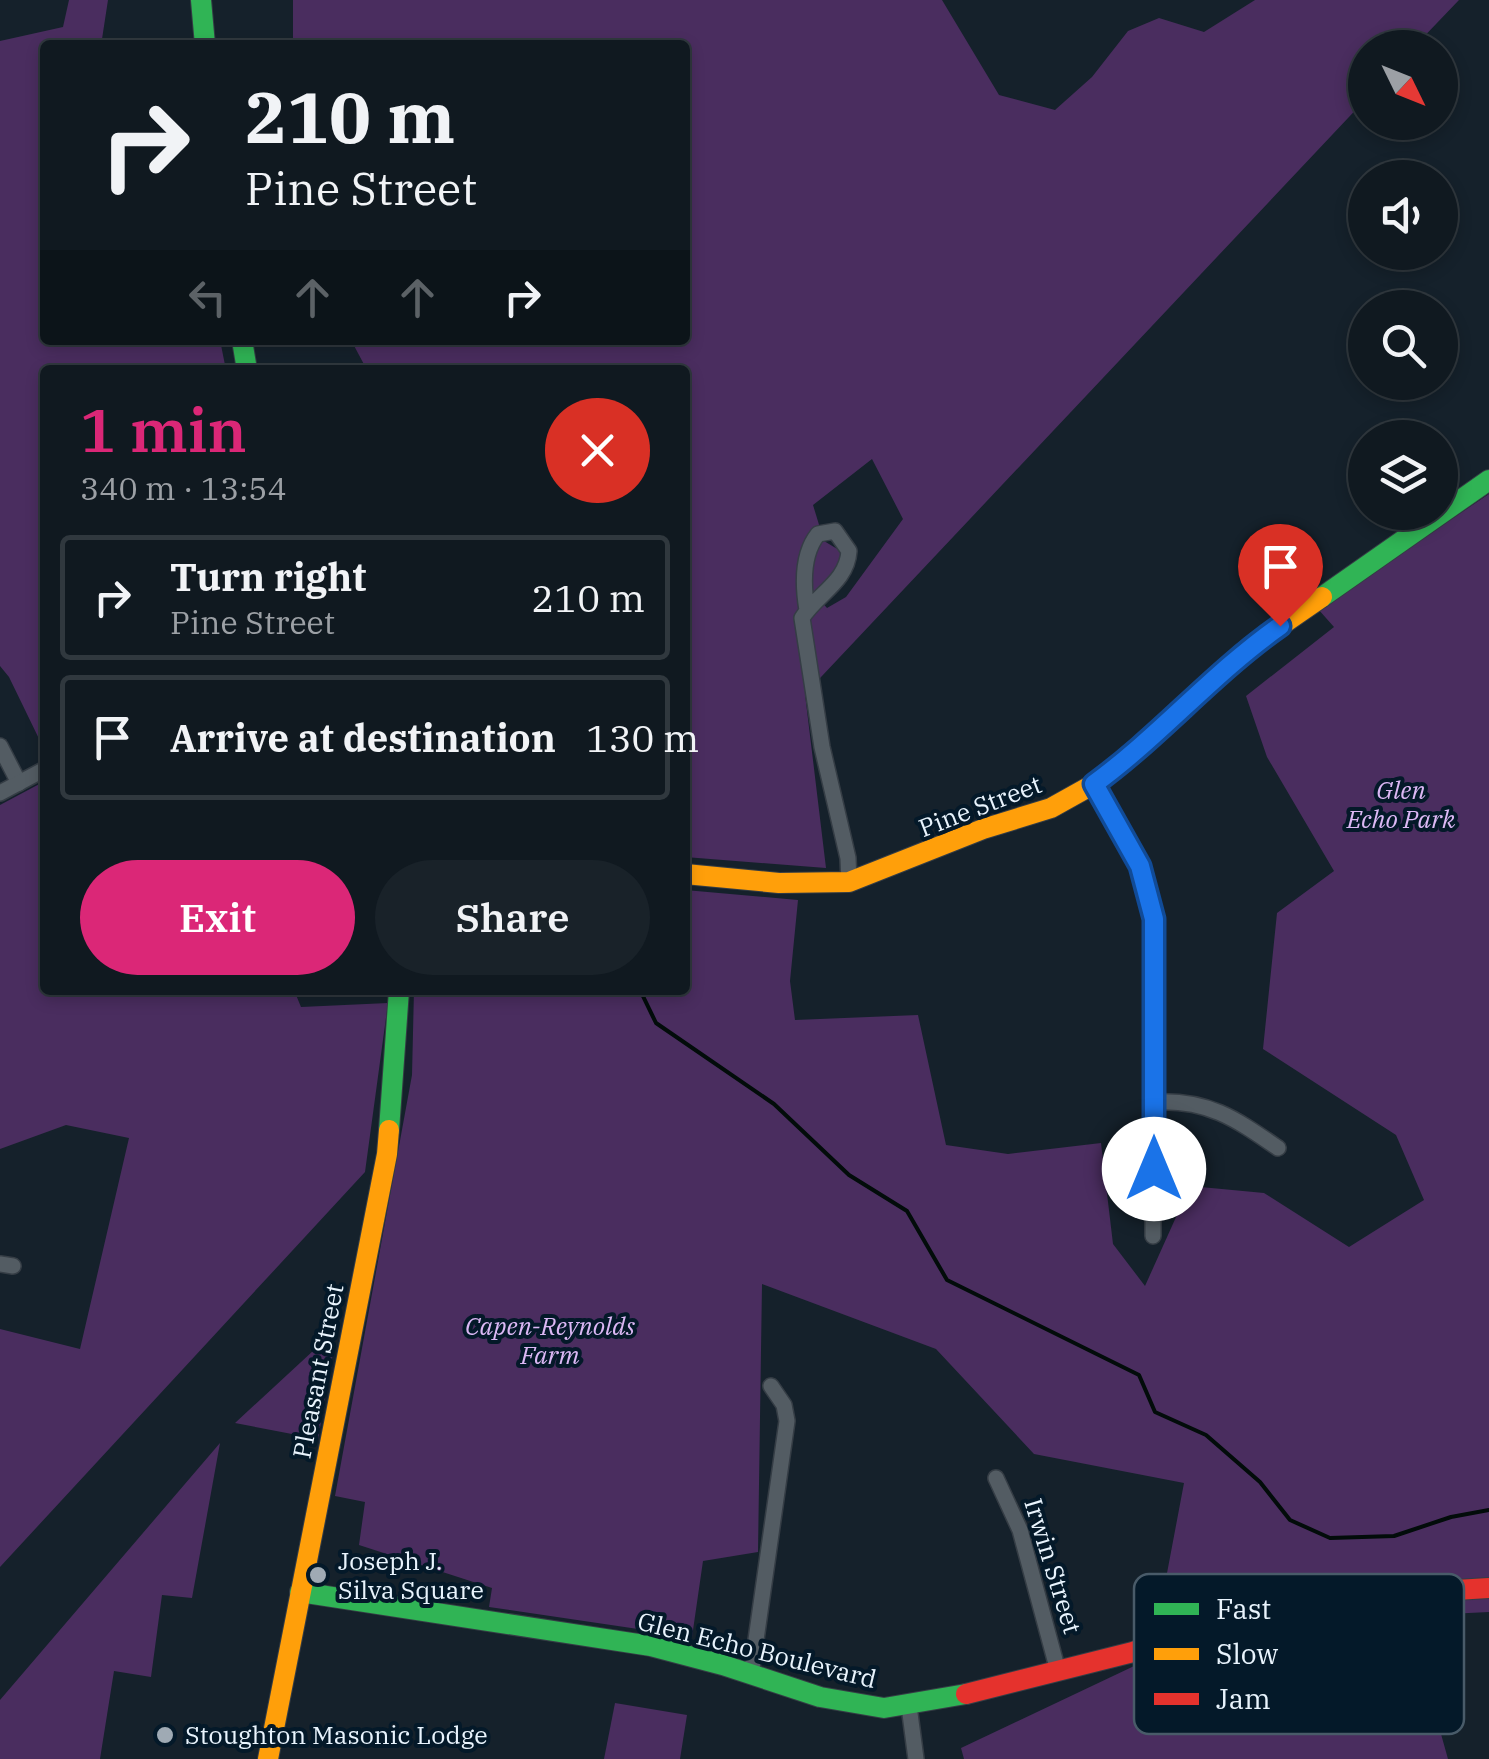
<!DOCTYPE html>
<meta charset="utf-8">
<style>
:root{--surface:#101920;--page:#192229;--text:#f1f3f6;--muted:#9ca0a5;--line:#30383e;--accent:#db2777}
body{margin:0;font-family:"IBM Plex Serif",serif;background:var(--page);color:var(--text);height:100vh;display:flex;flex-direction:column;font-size:38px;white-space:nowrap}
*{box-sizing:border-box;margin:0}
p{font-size:32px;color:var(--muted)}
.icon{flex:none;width:55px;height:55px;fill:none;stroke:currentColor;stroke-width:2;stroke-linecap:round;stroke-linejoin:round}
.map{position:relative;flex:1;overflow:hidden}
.sheet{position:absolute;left:40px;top:365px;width:650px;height:630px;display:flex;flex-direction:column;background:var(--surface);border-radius:10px;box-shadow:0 5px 15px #0003,0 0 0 2px var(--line)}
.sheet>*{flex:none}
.banner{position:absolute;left:40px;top:40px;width:650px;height:305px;border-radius:10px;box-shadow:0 5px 15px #0003,0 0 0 2px var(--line);background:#101920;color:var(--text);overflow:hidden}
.needle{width:65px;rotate:133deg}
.buttons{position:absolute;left:1348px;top:30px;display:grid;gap:20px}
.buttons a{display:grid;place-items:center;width:110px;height:110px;border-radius:50%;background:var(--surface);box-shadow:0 5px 15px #0003,0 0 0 2px var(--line);font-size:50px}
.pin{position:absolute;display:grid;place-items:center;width:85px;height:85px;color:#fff;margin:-102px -42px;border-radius:50% 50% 50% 0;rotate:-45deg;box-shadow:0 0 10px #0007}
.pin .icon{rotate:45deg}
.me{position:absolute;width:110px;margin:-55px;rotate:0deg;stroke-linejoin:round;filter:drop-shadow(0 0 8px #0008)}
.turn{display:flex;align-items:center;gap:35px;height:210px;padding:0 40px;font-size:45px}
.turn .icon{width:130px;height:130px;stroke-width:2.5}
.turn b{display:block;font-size:70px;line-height:85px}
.lanes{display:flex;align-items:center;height:95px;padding:0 40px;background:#0003;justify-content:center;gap:50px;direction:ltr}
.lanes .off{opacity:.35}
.round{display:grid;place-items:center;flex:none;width:105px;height:105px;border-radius:52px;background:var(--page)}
.summary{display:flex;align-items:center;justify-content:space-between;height:170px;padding:0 40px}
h1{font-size:60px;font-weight:600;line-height:75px;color:var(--accent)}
.button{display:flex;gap:20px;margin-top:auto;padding:20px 40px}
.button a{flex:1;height:115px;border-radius:60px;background:var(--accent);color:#fff;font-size:40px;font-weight:600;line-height:115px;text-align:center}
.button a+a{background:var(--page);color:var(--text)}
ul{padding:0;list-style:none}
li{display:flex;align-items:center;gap:30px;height:125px;margin:0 20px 15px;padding:0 20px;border:5px solid var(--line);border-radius:10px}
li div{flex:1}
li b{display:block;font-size:38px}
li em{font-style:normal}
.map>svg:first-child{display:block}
.green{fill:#4a2d5f;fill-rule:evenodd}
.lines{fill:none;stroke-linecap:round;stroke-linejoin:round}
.stream{stroke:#020c0a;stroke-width:4}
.street-casing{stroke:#353d45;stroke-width:18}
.fast-casing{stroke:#353d45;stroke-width:22}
.slow-casing{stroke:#353d45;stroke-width:22}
.jam-casing{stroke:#353d45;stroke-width:22}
.street{stroke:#535c63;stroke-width:15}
.fast{stroke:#30b455;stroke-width:20}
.slow{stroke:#ff9f0a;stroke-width:20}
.jam{stroke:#e5322d;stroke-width:20}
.route-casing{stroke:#114b97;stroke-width:25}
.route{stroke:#1a73e8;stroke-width:18}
.poi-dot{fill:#9faab4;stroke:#041929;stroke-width:4}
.labels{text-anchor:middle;stroke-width:8;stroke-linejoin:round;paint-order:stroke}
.park-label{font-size:25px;font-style:italic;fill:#dcb8f5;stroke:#041929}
.street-label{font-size:25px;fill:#e9f4fd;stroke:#041929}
.poi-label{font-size:25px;fill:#e9f4fd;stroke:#041929;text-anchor:start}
.key{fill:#041929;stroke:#495b69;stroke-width:2.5}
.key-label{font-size:28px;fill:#e9f4fd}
</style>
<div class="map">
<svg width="1489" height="1759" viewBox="0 0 1489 1759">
<rect width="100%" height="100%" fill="#15212b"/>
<g class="green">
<polygon points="69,0 108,0 102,39 104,45 45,45 45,340 220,340 226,370 45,370 43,747 9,677 0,666 0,41 63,27"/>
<path d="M293,0H942L999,95L1055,110L1092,77L1128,31L1159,18L1204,32L1255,0H1459L1414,47L1365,48V100L805,694L826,868L685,857V370H367L351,340H685V45H293ZM872,459L903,519L846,597L827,608L820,600L844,553L824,541L813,505Z"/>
<polygon points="1489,494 1489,1612 1408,1616 1448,1759 964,1759 961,1748 1151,1658 1184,1483 1034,1454 936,1349 762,1284 758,1552 703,1561 692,1637 489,1607 492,1588 359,1545 365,1502 335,1496 412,1075 414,990 685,990 685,890 798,900 790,981 795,1020 918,1015 946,1145 1008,1154 1101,1143 1113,1244 1145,1286 1190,1186 1264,1193 1349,1247 1424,1200 1396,1135 1263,1049 1277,913 1334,871 1267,757 1246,696 1334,627 1318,609"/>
<polygon points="45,781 45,990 294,990 301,1007 388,1003 365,1172 0,1567 0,1329 80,1349 129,1138 66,1125 0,1149 0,805"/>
<polygon points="338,1324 318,1439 235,1423 327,1338"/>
<polygon points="220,1443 192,1598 162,1595 151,1677 114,1671 100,1759 0,1759 0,1700"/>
<polygon points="615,1703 687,1715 680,1759 604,1759"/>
</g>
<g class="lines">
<polyline class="stream" points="640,990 656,1023 774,1104 849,1175 907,1211 947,1280 1139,1375 1155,1412 1206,1435 1260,1482 1290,1520 1330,1538 1394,1536 1451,1517 1489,1510"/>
<defs>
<g id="street">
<path d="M807,610C803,586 802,554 818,534L835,531L849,551C847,582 817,594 802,618L822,747L848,858L849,882"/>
<polyline points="0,746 19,783"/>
<polyline points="1094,784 1139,866 1153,919 1153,1236"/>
<polyline points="0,793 45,769"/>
<path d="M1154,1102C1208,1099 1236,1119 1278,1148"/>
<polyline points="0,1264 13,1266"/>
<polyline points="996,1478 1020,1530 1058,1671"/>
<polyline points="751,1675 787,1421 784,1405 771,1386"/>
<polyline points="909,1706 916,1759"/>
</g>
<g id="fast">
<polyline points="201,0 205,45"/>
<polyline points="242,340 247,370"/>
<polyline points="1322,597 1489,480"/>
<polyline points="389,1130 399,990"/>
<polyline points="300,1592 651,1646 723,1665 820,1697 884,1708 966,1694"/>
</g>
<g id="slow">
<polyline points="685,874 779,883 849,882 983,829 1051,808 1094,784 1123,762 1251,646 1322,597"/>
<polyline points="268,1759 387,1154 389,1130"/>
</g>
<polyline id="jam" points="966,1694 1133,1652 1229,1617 1276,1606 1324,1598 1489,1588"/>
</defs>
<use href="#street" class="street-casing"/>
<use href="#fast" class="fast-casing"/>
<use href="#slow" class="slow-casing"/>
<use href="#jam" class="jam-casing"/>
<use href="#street" class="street"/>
<use href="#fast" class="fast"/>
<use href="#slow" class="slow"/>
<use href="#jam" class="jam"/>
</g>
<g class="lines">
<defs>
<path id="route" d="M1154,1169V919L1140,866L1094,784C1160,736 1213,673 1280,626"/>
</defs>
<use href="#route" class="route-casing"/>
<use href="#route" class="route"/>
</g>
<g class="poi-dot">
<circle cx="318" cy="1575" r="10"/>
<circle cx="165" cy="1735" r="10"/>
</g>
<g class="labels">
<g class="park-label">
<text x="1401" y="799">Glen<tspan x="1401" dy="29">Echo Park</tspan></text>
<text x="550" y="1335">Capen-Reynolds<tspan x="550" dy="29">Farm</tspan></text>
</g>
<g class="street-label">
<text transform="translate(980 806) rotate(-21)" y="9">Pine Street</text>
<text transform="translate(318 1371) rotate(-79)" y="9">Pleasant Street</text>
<text transform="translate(1053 1566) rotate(73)" y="9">Irwin Street</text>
<text transform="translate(757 1650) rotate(14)" y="9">Glen Echo Boulevard</text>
</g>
<g class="poi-label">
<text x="338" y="1570">Joseph J.<tspan x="338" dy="29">Silva Square</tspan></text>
<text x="185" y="1744">Stoughton Masonic Lodge</text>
</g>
</g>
<rect x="1134" y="1574" width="330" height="160" rx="15" class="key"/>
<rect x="1154" y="1603" width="45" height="12" fill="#30b455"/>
<rect x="1154" y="1648" width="45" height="12" fill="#ff9f0a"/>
<rect x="1154" y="1693" width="45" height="12" fill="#e5322d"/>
<g class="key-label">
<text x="1216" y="1619">Fast</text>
<text x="1216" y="1664">Slow</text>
<text x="1216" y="1709">Jam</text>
</g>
</svg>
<div class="buttons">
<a><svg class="needle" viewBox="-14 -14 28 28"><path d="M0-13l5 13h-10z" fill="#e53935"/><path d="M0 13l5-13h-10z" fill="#9ca0a5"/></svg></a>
<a><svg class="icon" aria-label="sound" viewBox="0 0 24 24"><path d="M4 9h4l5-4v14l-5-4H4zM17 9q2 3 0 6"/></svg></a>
<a><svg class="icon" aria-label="search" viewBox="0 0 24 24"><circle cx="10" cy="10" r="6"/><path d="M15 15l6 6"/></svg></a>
<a><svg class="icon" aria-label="layers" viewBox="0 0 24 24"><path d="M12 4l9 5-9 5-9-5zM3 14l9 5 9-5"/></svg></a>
</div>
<div class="pin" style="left:1280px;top:626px;background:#d93025"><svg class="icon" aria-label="arrive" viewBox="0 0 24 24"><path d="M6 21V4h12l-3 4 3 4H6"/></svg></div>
<svg class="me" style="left:1154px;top:1169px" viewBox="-20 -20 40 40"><circle r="19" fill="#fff"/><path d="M0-13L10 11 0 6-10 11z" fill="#1a73e8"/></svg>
<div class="banner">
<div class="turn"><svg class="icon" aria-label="right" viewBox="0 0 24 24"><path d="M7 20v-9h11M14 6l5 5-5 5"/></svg><div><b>210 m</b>Pine Street</div></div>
<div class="lanes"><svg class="icon off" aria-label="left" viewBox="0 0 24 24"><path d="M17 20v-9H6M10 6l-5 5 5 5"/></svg><svg class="icon off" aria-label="ahead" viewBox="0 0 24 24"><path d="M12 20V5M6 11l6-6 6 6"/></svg><svg class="icon off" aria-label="ahead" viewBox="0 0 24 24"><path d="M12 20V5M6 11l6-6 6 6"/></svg><svg class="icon" aria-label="right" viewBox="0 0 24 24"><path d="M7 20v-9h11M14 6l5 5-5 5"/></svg></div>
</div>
<section class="sheet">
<div class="summary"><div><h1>1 min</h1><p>340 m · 13:54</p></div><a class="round" style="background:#d93025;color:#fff"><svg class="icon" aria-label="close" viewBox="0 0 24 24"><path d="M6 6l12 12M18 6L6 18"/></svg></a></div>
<ul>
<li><svg class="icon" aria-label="right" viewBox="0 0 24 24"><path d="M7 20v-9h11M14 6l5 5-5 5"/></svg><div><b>Turn right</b><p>Pine Street</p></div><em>210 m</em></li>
<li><svg class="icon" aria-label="arrive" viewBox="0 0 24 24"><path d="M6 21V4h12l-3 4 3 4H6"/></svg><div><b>Arrive at destination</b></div><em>130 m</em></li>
</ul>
<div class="button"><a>Exit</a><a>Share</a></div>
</section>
</div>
